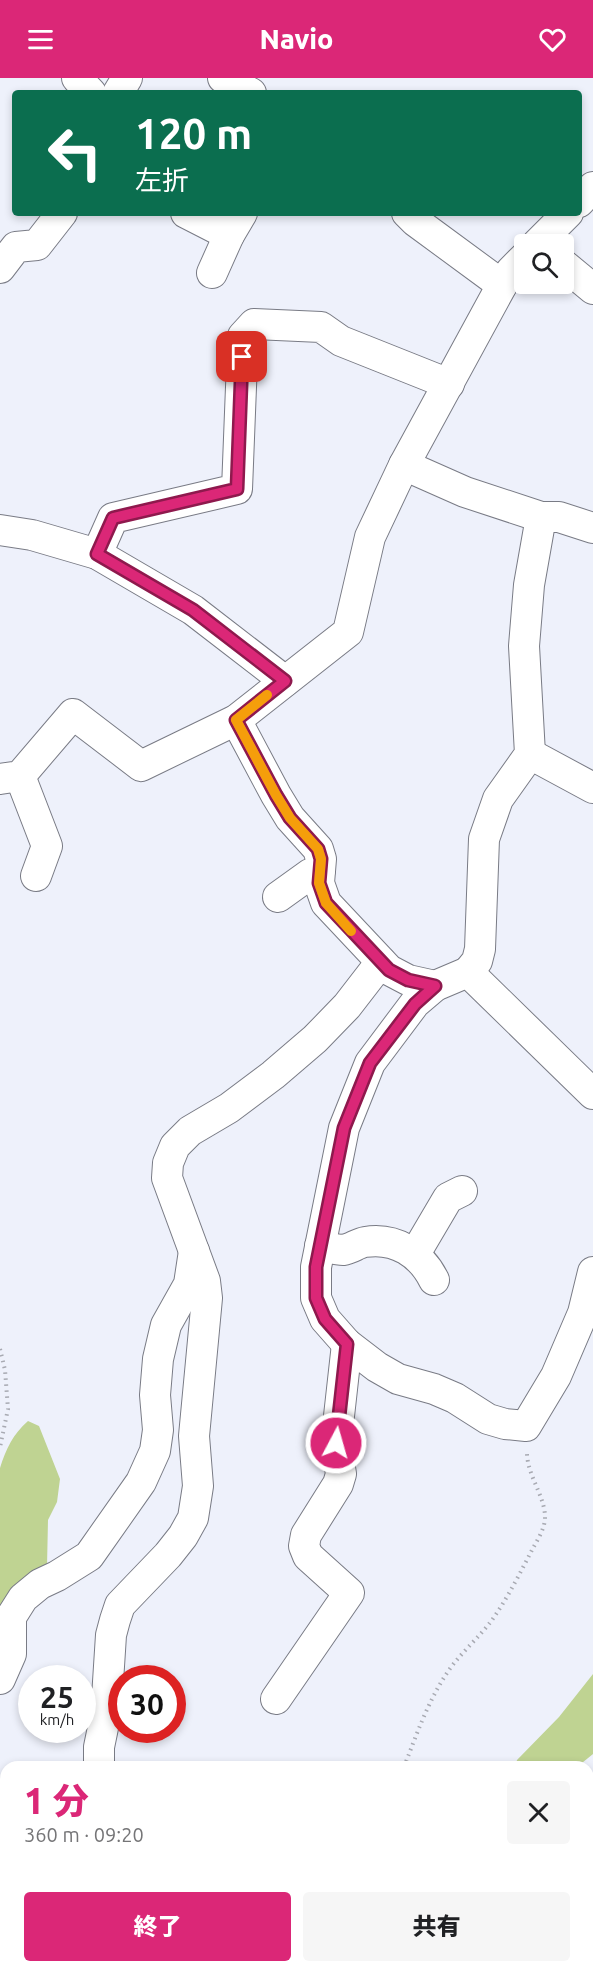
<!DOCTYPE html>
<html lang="ja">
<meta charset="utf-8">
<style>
:root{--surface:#fff;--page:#f6f6f6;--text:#202124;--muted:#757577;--accent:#db2777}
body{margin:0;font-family:Ubuntu,"Noto Sans JP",sans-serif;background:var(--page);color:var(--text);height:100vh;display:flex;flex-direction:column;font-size:22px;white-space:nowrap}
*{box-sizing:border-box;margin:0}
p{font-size:20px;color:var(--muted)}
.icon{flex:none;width:33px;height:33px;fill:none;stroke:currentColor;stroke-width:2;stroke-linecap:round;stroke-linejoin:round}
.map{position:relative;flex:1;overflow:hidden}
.panel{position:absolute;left:0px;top:1683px;width:594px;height:212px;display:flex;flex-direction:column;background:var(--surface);border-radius:18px 18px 0 0;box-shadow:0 3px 9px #0003}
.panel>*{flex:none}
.guide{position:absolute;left:12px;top:12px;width:570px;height:126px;border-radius:6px;box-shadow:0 3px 9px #0003;background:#0b6e4f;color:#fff;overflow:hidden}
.buttons{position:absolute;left:514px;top:156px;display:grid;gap:12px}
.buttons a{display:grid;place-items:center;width:60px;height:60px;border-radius:6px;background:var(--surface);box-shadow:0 3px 9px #0003;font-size:30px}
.speed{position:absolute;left:18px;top:1587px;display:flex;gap:12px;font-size:30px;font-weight:700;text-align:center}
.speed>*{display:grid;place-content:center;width:78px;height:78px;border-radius:50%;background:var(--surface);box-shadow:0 3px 9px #0003;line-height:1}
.speed small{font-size:15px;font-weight:400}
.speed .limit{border:9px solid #d22;background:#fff;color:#111}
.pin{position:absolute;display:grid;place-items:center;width:51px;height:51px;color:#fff;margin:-26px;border-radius:12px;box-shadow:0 3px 9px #0006}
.me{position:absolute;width:66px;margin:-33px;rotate:6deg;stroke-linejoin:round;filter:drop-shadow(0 0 4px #0008)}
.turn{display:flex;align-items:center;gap:21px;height:126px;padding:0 24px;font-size:27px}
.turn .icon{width:78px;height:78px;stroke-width:2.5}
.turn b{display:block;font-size:42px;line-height:51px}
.round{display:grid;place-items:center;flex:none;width:63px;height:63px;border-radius:6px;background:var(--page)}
.summary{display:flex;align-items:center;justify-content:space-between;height:102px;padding:0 24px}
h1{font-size:36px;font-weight:800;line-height:45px;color:var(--accent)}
.action{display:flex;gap:12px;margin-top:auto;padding:12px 24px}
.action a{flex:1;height:69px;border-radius:6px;background:var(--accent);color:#fff;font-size:24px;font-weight:800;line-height:69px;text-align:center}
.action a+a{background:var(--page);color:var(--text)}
header{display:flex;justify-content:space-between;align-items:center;height:78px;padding:0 24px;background:var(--accent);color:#fff;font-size:27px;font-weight:800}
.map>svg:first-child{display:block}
.green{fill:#bfd392}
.water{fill:#8fcaff}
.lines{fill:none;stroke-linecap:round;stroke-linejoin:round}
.street-casing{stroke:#797b85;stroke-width:32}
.path{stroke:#a8aab2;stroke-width:4;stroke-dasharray:1.5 4.5;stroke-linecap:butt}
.street{stroke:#fff;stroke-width:30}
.route-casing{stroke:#8e194d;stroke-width:15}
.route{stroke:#db2777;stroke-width:10}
.slow{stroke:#f59e0b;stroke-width:10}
</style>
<header><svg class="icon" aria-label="menu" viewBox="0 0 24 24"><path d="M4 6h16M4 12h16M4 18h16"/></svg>Navio<svg class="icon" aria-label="heart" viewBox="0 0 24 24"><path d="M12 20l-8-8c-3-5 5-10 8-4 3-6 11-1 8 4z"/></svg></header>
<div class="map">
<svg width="593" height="1894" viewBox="0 0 593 1894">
<rect width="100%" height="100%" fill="#eef1fb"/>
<g class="green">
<path d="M28,1343L39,1348L60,1401L57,1424L48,1442L47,1489L0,1569V1390C6,1371 13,1356 28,1343Z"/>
<polygon points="593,1596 593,1676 577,1689 515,1689 517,1682 559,1639"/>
</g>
<polygon class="water" points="0,1814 6,1821 6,1888 61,1889 66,1894 0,1894"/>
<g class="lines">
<defs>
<g id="street">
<polyline points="77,0 91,15"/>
<polyline points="223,0 251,15"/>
<polyline points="118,15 127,0"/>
<polyline points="579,124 593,109"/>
<polyline points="186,135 229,157 242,135"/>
<polyline points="407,135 415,143 502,207"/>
<polyline points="537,166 568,135"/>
<polyline points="564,187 593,211"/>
<polyline points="0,190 16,169 37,167 62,135"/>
<polyline points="212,195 229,157"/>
<polyline points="404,387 465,414 541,439 559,439 593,450"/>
<polyline points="0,452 32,457 97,476 193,532 285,603"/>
<polyline points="97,476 113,440 237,411 243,258 254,246 321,249 341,263 449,306"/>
<polyline points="236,642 276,717 290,740 318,771 321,781 319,805 326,825 389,892 408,902 435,908"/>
<polyline points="530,676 593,710"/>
<polyline points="20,698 47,768 36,798"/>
<polyline points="0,701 20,698 73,636 141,688 236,642 348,554 370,459 404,387 502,207 511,193 525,179"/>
<polyline points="278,819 310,796 320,792"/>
<polyline points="468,894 477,883 480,871 484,761 498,721 530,676 524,568 529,507 541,439"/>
<polyline points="593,1016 468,894 435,908 415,925 370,985 344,1050 316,1189 316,1220 325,1241 347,1266 377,1289 398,1301 434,1311 455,1320 488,1341 505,1346 526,1348 556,1298 583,1235 593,1194"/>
<path d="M320,1168C327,1169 336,1172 343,1172C351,1171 358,1165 365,1164C396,1159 421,1176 434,1202"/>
<polyline points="415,1176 448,1120 462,1113"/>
<polyline points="0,1601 11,1576 11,1539 23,1520 40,1506 57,1498 89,1478 141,1404 155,1373 158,1352 155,1317 158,1281 166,1247 189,1206 194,1173"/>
<polyline points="276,1621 349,1515 308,1478 304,1468 306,1457 338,1406 341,1396 336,1365 347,1266"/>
<polyline points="99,1689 99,1669 106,1635 111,1557 115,1542 120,1527 168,1477 183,1458 193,1440 198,1408 194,1358 207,1220 205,1203 167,1100 168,1085 175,1068 190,1053 229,1030 273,997 315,961 347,928 381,884"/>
<polyline points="161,1888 163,1894"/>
</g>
</defs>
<use href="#street" class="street-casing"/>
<g class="path">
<polyline points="0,1271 5,1292 8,1331 0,1369"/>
<path d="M404,1689C416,1658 427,1626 445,1598C458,1577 478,1561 492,1542C507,1521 519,1497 531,1474C536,1464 544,1453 545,1441C546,1420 528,1399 527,1376"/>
<polyline points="0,1777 6,1785"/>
<polyline points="91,1888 95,1894"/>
<polyline points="482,1888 487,1894"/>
</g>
<use href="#street" class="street"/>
</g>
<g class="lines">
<defs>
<polyline id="route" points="242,279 237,411 113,440 97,476 193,532 285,603 236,642 276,717 290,740 318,771 321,781 319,805 326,825 389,892 408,902 435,908 415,926 370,985 344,1050 316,1189 316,1220 325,1241 347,1266 336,1365"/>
</defs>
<use href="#route" class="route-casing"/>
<use href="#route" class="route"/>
<polyline class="slow" points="267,617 236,642 276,717 290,740 318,771 321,781 319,805 326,825 351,853"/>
</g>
</svg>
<div class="buttons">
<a><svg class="icon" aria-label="search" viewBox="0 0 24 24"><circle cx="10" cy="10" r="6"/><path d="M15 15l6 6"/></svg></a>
</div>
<div class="speed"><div>25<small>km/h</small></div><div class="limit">30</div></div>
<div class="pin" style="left:242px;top:279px;background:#d93025"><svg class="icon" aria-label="arrive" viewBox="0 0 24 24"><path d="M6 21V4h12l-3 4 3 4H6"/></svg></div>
<svg class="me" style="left:336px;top:1365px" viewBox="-20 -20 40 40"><circle r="17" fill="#db2777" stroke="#fff" stroke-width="3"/><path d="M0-11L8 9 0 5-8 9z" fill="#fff"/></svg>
<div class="guide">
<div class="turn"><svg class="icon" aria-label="left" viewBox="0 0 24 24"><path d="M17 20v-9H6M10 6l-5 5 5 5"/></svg><div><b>120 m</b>左折</div></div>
</div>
<section class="panel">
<div class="summary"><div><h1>1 分</h1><p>360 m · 09:20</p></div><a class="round"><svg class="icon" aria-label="close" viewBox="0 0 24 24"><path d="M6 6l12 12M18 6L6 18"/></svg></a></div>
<div class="action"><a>終了</a><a>共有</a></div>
</section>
</div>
